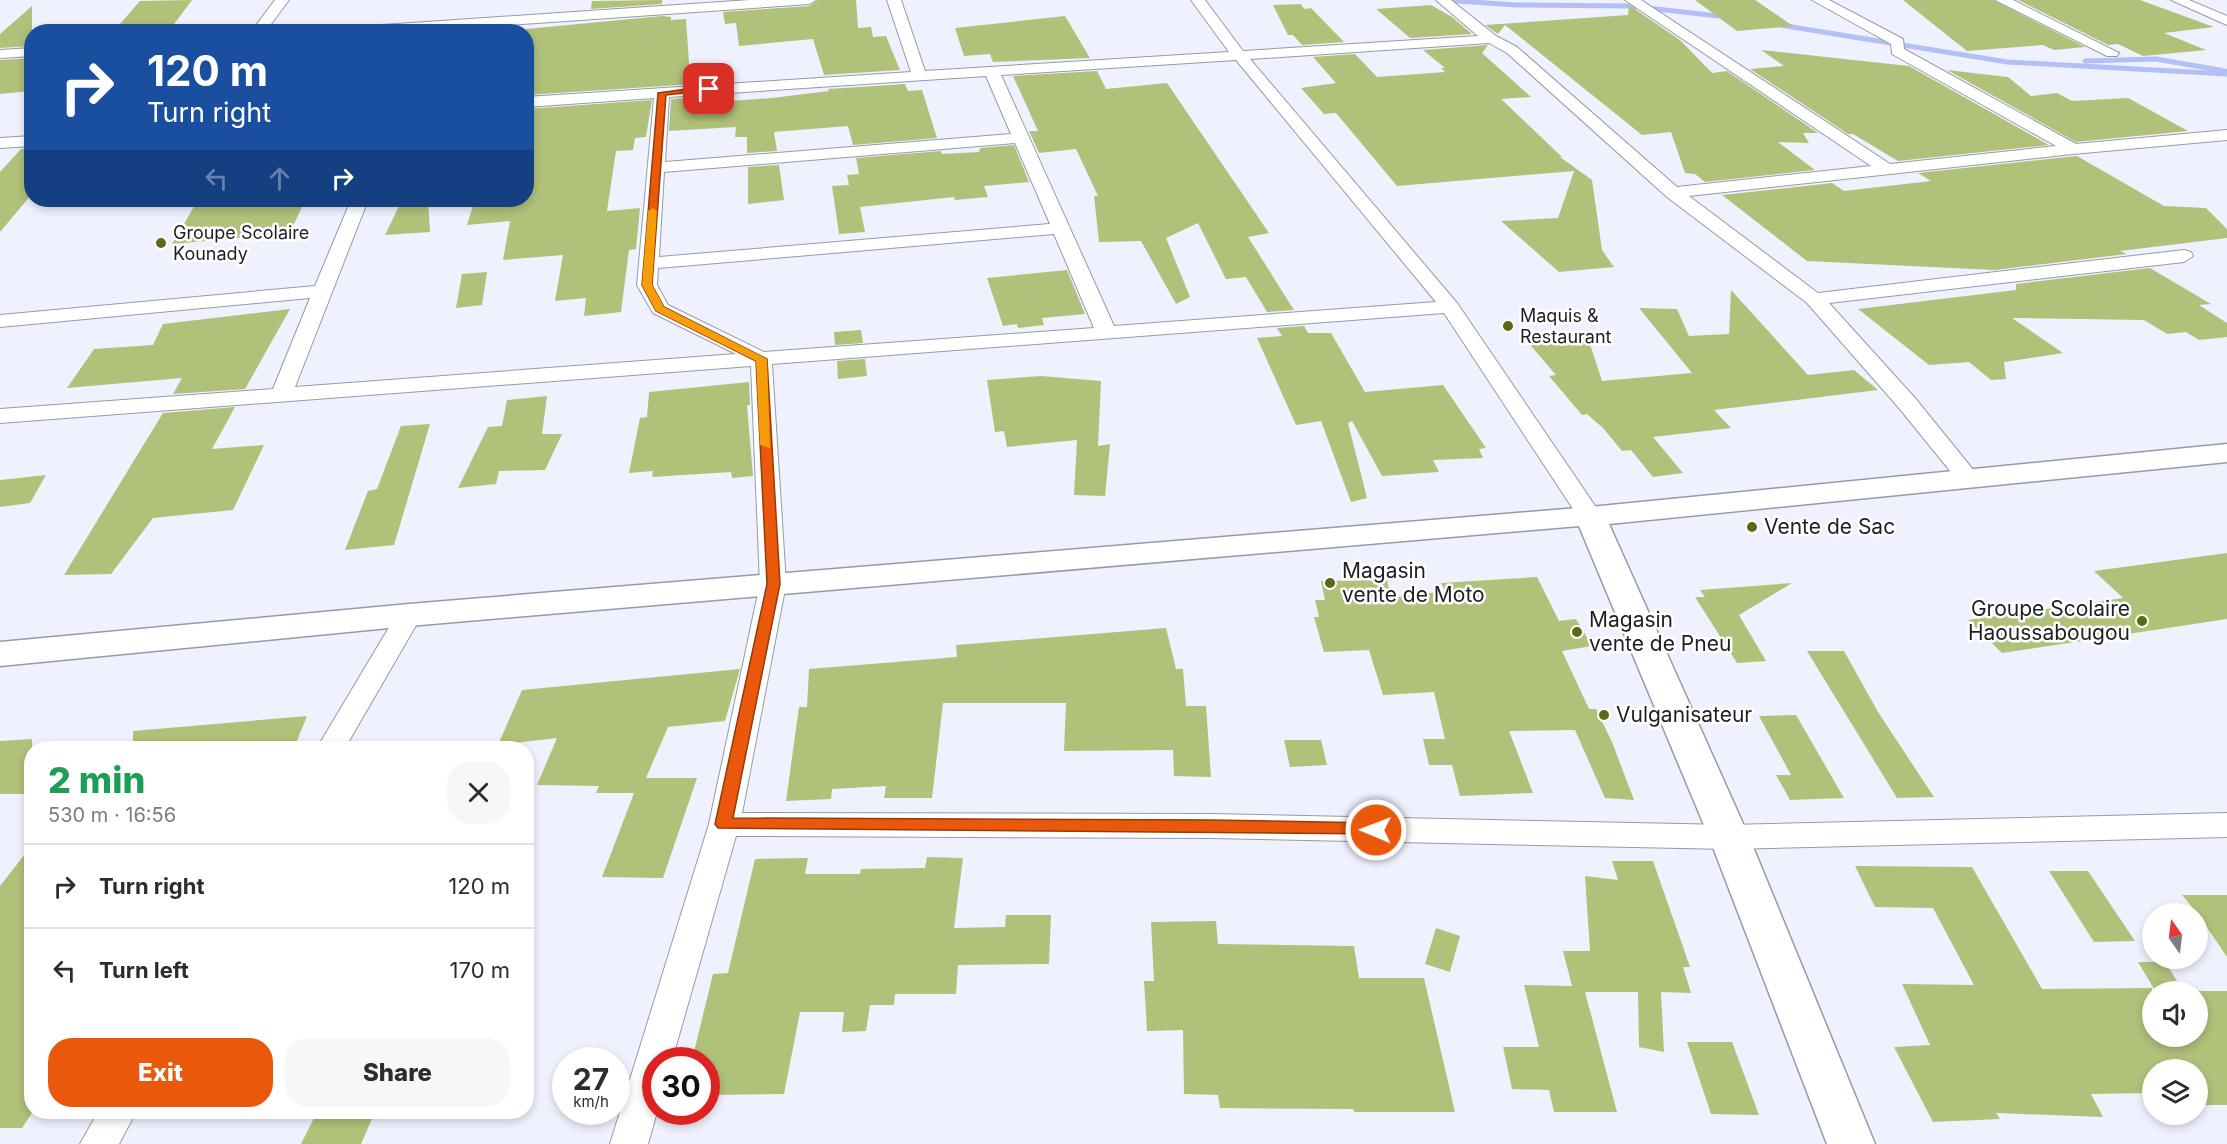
<!DOCTYPE html>
<meta charset="utf-8">
<style>
:root{--surface:#fff;--page:#f7f7f7;--text:#2b2b33;--muted:#7c7c81;--line:#e1e1e2;--accent:#ea580c}
body{margin:0;font-family:Inter,sans-serif;background:var(--page);color:var(--text);height:100vh;display:flex;flex-direction:column;font-size:22px;white-space:nowrap}
*{box-sizing:border-box;margin:0}
p{font-size:20px;color:var(--muted)}
.icon{flex:none;width:33px;height:33px;fill:none;stroke:currentColor;stroke-width:2;stroke-linecap:round;stroke-linejoin:round}
.map{position:relative;flex:1;overflow:hidden}
.details{position:absolute;left:24px;top:741px;width:510px;height:378px;display:flex;flex-direction:column;background:var(--surface);border-radius:24px;box-shadow:0 3px 9px #0003}
.details>*{flex:none}
.banner{position:absolute;left:24px;top:24px;width:510px;height:183px;border-radius:24px;box-shadow:0 3px 9px #0003;background:#1a4fa0;color:#fff;overflow:hidden}
.needle{width:39px;rotate:346deg}
.fabs{position:absolute;left:2142px;top:903px;display:grid;gap:12px}
.fabs a{display:grid;place-items:center;width:66px;height:66px;border-radius:50%;background:var(--surface);box-shadow:0 3px 9px #0003;font-size:30px}
.speed{position:absolute;left:552px;top:1047px;display:flex;gap:12px;font-size:30px;font-weight:700;text-align:center}
.speed>*{display:grid;place-content:center;width:78px;height:78px;border-radius:50%;background:var(--surface);box-shadow:0 3px 9px #0003;line-height:1}
.speed small{font-size:15px;font-weight:400}
.speed .limit{border:9px solid #d22;background:#fff;color:#111}
.pin{position:absolute;display:grid;place-items:center;width:51px;height:51px;color:#fff;margin:-26px;border-radius:12px;box-shadow:0 3px 9px #0006}
.me{position:absolute;width:66px;margin:-33px;rotate:271deg;stroke-linejoin:round;filter:drop-shadow(0 0 4px #0008)}
.turn{display:flex;align-items:center;gap:21px;height:126px;padding:0 24px;font-size:27px}
.turn .icon{width:78px;height:78px;stroke-width:2.5}
.turn b{display:block;font-size:42px;line-height:51px}
.lanes{display:flex;align-items:center;height:57px;padding:0 24px;background:#0003;justify-content:center;gap:30px;direction:ltr}
.lanes .off{opacity:.35}
.round{display:grid;place-items:center;flex:none;width:63px;height:63px;border-radius:24px;background:var(--page)}
.head{display:flex;align-items:center;justify-content:space-between;height:102px;padding:0 24px}
h1{font-size:36px;font-weight:800;line-height:45px;color:#1e9e55}
.cta{display:flex;gap:12px;margin-top:auto;padding:12px 24px}
.cta a{flex:1;height:69px;border-radius:24px;background:var(--accent);color:#fff;font-size:24px;font-weight:800;line-height:69px;text-align:center}
.cta a+a{background:var(--page);color:var(--text)}
ul{padding:0;list-style:none}
li{display:flex;align-items:center;gap:18px;height:84px;padding:0 24px;border-top:2px solid var(--line)}
li div{flex:1}
li b{display:block;font-size:22px}
li em{font-style:normal}
.map>svg:first-child{display:block}
.lines{fill:none;stroke-linecap:round;stroke-linejoin:round}
.stream{stroke:#b2c0f6;stroke-width:5}
.building{fill:#b0c17a}
.street-casing{stroke:#969aa7;stroke-width:2}
.secondary-casing{stroke:#969aa7;stroke-width:3}
.street{fill:#fff;fill-rule:evenodd}
.secondary{fill:#fff;fill-rule:evenodd}
.route{fill:#ea580c;stroke:#983908;stroke-width:1.5}
.slow{fill:#f59e0b}
.poi-dot{fill:#5a6913;stroke:#fff;stroke-width:2}
.labels{text-anchor:middle;stroke-width:5;stroke-linejoin:round;paint-order:stroke}
.far-poi-label{font-size:18px;fill:#1e1f24;stroke:#fff;text-anchor:start}
.poi-label{font-size:21px;fill:#1e1f24;stroke:#fff;text-anchor:start}
</style>
<div class="map">
<svg width="2227" height="1144" viewBox="0 0 2227 1144">
<rect width="100%" height="100%" fill="#eff2fe"/>
<g class="lines">
<g class="stream">
<polyline points="1443,0 1516,5 1630,6 1727,17"/>
<polyline points="1780,25 2007,62 2227,74"/>
<polyline points="2085,61 2156,59 2225,71"/>
</g>
</g>
<g class="building">
<polygon points="192,0 169,31 113,32 140,1"/>
<polygon points="662,0 662,4 591,9 592,1"/>
<polygon points="818,0 856,0 858,28 871,27 873,37 886,36 900,70 824,75 813,39 739,46 736,23 725,24 723,12 809,6"/>
<polygon points="1695,0 1755,0 1793,26 1737,31"/>
<polygon points="1903,0 1993,0 2085,47 2054,50 2043,45 1967,51"/>
<polygon points="2018,0 2140,0 2214,27 2164,33 2206,50 2143,56 2118,44 2108,45"/>
<polygon points="1301,4 1304,9 1311,8 1344,42 1302,45 1293,35 1288,35 1273,5"/>
<polygon points="1431,5 1452,17 1472,34 1410,38 1376,9"/>
<polygon points="1629,5 1680,40 1712,73 1727,71 1818,133 1803,133 1809,143 1778,142 1815,170 1705,182 1695,174 1685,173 1671,132 1642,135 1505,25 1498,34 1485,25 1628,15"/>
<polygon points="32,6 32,46 0,48 0,34"/>
<polygon points="662,16 671,17 671,20 686,19 690,77 698,76 695,84 526,95 526,29"/>
<polygon points="1065,16 1090,58 993,62 990,54 964,56 955,28"/>
<polygon points="1488,45 1482,53 1531,97 1501,99 1562,157 1560,157 1592,180 1602,250 1614,267 1559,272 1501,221 1558,218 1574,171 1397,186 1336,113 1324,114 1301,88 1336,83 1313,57 1355,54 1377,77 1445,72 1441,68 1445,68 1423,50"/>
<polygon points="1761,50 1909,66 2049,145 1898,161 1853,134 1848,134 1750,69 1784,66"/>
<polygon points="32,58 32,91 0,94 0,60"/>
<polygon points="1947,70 2008,77 2031,96 2057,93 2072,101 2128,98 2188,131 2076,142"/>
<polygon points="1097,71 1106,89 1167,83 1269,233 1248,237 1294,310 1267,312 1246,277 1226,279 1198,223 1166,238 1190,297 1176,304 1141,241 1099,242 1094,196 1098,196 1076,149 1039,153 1029,131 1038,131 1013,76"/>
<polygon points="905,84 908,91 922,90 937,138 853,145 848,126 774,132 777,151 747,153 747,137 735,137 736,127 669,131 671,99 691,98 690,104 772,98 829,91 828,89"/>
<polygon points="652,100 646,137 635,138 633,150 616,151 607,211 640,208 636,249 629,250 621,312 584,316 586,298 555,301 563,255 503,260 510,221 467,225 475,200 526,200 526,109"/>
<polygon points="1014,145 1029,182 984,186 988,197 955,200 954,197 860,207 865,232 839,234 832,186 849,185 847,175 859,174 856,158 941,151 942,154 979,152 980,148"/>
<polygon points="32,148 32,194 0,232 0,172 21,149"/>
<polygon points="2077,156 2164,206 2206,208 2227,229 2227,238 2120,251 2127,254 1994,270 1807,261 1722,195 1832,183 1844,191 1931,181 1918,173"/>
<polygon points="779,165 784,200 748,204 748,167"/>
<polygon points="198,200 305,200 290,233 172,244"/>
<polygon points="402,200 428,200 430,232 385,235"/>
<polygon points="2150,268 2211,304 2199,305 2227,323 2227,337 2199,340 2186,332 2167,334 2144,320 2012,318 2063,353 2004,362 2006,379 1991,380 1969,362 1929,365 1858,309 2016,290 2016,284"/>
<polygon points="1067,270 1085,314 1042,318 1044,325 1018,328 1017,324 1003,326 987,278"/>
<polygon points="487,272 482,305 456,308 462,274"/>
<polygon points="1731,290 1808,375 1854,370 1878,390 1714,410 1731,428 1653,437 1683,473 1653,477 1631,450 1622,451 1603,428 1587,414 1582,415 1549,376 1556,375 1520,333 1587,335 1602,381 1692,373 1639,308 1677,309 1689,336 1729,334"/>
<polygon points="290,309 245,389 173,394 182,378 67,388 94,349 153,345 163,324"/>
<polygon points="1304,326 1308,333 1331,333 1365,392 1443,385 1486,448 1479,449 1483,458 1433,460 1439,472 1382,476 1352,421 1348,423 1367,498 1351,502 1321,421 1296,425 1257,338 1282,336 1277,328"/>
<polygon points="861,330 863,343 835,345 834,332"/>
<polygon points="865,359 867,376 838,379 837,361"/>
<polygon points="1041,376 1101,381 1098,446 1110,444 1105,496 1074,495 1077,440 1007,447 1004,431 995,432 987,380"/>
<polygon points="749,382 750,405 747,405 753,476 732,478 731,472 652,477 653,471 629,473 640,418 647,417 649,392"/>
<polygon points="547,396 542,434 562,434 545,470 499,471 496,484 458,488 488,427 502,426 507,400"/>
<polygon points="235,407 212,449 264,445 233,510 153,518 111,574 64,575 163,413"/>
<polygon points="430,424 394,545 345,550 368,491 377,489 401,426"/>
<polygon points="46,475 30,503 0,507 0,480"/>
<polygon points="2227,553 2227,619 2002,653 1968,620 2123,598 2094,571"/>
<polygon points="1537,577 1559,621 1576,619 1592,646 1562,651 1589,709 1596,709 1612,742 1634,800 1605,798 1575,730 1509,731 1533,793 1460,796 1452,765 1429,765 1423,739 1445,739 1434,692 1383,695 1369,650 1324,652 1314,617 1319,617 1315,600 1325,600 1321,581 1387,580 1391,598 1445,591 1441,583"/>
<polygon points="1792,583 1739,615 1766,661 1737,663 1695,597 1705,597 1700,590"/>
<polygon points="1166,628 1176,669 1183,669 1186,706 1206,706 1211,777 1174,776 1173,750 1064,751 1066,703 943,703 932,798 884,798 886,786 832,789 831,799 786,801 799,707 807,707 809,669 957,657 956,645"/>
<polygon points="1807,651 1844,651 1878,712 1934,797 1897,798"/>
<polygon points="740,669 725,721 668,727 646,778 697,778 663,878 602,877 634,793 596,793 599,786 537,785 557,738 498,745 522,690"/>
<polygon points="1796,715 1833,779 1844,798 1790,800 1776,775 1791,775 1759,716"/>
<polygon points="307,716 294,748 133,748 133,731"/>
<polygon points="32,739 32,794 0,794 0,741"/>
<polygon points="1284,740 1321,740 1327,765 1290,767"/>
<polygon points="32,845 32,1113 22,1128 0,1128 0,886"/>
<polygon points="927,857 963,858 954,928 1005,927 1006,915 1051,915 1049,964 958,965 956,994 895,994 894,1005 870,1005 866,1031 842,1032 844,1012 800,1012 784,1094 706,1095 706,1060 692,1060 713,974 728,973 755,859 808,858 805,874 860,874 861,869 925,868"/>
<polygon points="1612,861 1653,861 1690,967 1683,967 1691,993 1661,992 1664,1052 1639,1047 1638,992 1585,992 1617,1112 1554,1112 1549,1090 1512,1089 1503,1047 1539,1047 1524,985 1572,986 1563,951 1590,951 1585,876 1618,880"/>
<polygon points="1855,866 1972,867 2042,989 2152,988 2152,1036 2198,1036 2198,991 2227,991 2227,1105 2198,1105 2198,1070 2152,1070 2152,1093 2091,1094 2103,1117 1996,1113 2000,1119 1933,1122 1894,1047 1930,1045 1902,984 1974,985 1933,908 1875,907"/>
<polygon points="2049,871 2088,871 2135,941 2094,942"/>
<polygon points="2182,895 2227,895 2227,957 2198,914"/>
<polygon points="1216,921 1218,944 1354,946 1359,978 1424,978 1455,1112 1354,1112 1353,1109 1220,1108 1218,1095 1184,1094 1183,1030 1147,1031 1144,981 1154,981 1151,922"/>
<polygon points="1436,928 1460,936 1450,972 1425,964"/>
<polygon points="2138,962 2165,962 2184,992 2156,992"/>
<polygon points="1687,1042 1732,1042 1759,1115 1711,1114"/>
<polygon points="317,1112 375,1112 361,1144 301,1144"/>
</g>
<g class="lines">
<defs>
<g id="street">
<polygon points="275,0 289,0 265,32 251,32"/>
<polygon points="750,0 816,0 809,4 406,32 331,32 338,28"/>
<path d="M887,0H901L925,71L1229,52L1191,0H1205L1243,51L1478,36L1436,0H1451L1496,36L1517,47L1677,187L1871,166L1625,0H1641L1890,164L2056,146L1892,54L1891,44L1812,0H1829L1903,39L1904,49L2076,144L2227,130V140L2073,154L1689,196L1818,293L2184,250L2191,252L2193,256L2184,262L1829,303L1915,398L1975,472L1979,477L1975,482H1959L1899,408L1807,303L1667,197L1507,53L1489,43L1250,59L1457,303L1602,516L1599,521L1590,523L1581,521L1444,313L772,364L786,584L742,813L1211,814L1729,825L2227,813V837L1729,849L1211,838L736,836L672,1060H656L657,1112L648,1144H610L709,824L760,584L751,366L0,423V409L273,389L310,298L0,327V315L315,286L351,200H368L295,387L736,354L653,313L637,285L654,98L526,107V97L911,72ZM1236,60L1436,302L1114,326L1001,75ZM986,76L1011,134L665,162L669,97ZM1015,143L1050,224L659,257L664,172ZM1054,234L1094,328L764,352L668,305L657,285L658,268Z"/>
<polygon points="1995,0 2013,0 2119,53 2117,56 2107,56"/>
<polygon points="2171,0 2189,0 2227,16 2227,25"/>
<polygon points="32,48 32,56 0,58 0,50"/>
<polygon points="32,136 32,146 0,148 0,138"/>
<polygon points="409,607 418,609 422,615 345,748 317,748 400,609"/>
<polygon points="98,1112 136,1112 119,1144 80,1144"/>
</g>
<polygon id="secondary" points="2227,444 2227,462 1609,524 1749,837 1875,1144 1827,1144 1709,837 1579,526 409,626 0,666 0,642 409,604 1590,507"/>
</defs>
<use href="#street" class="street-casing"/>
<use href="#secondary" class="secondary-casing"/>
<use href="#street" class="street"/>
<use href="#secondary" class="secondary"/>
</g>
<polygon class="route" points="709,86 712,90 666,95 652,285 664,307 767,359 780,584 733,818 1211,820 1376,823 1382,825 1384,830 1382,834 718,828 715,824 767,584 756,361 656,311 642,285 658,93"/>
<polygon class="slow" points="653,208 657,211 652,285 664,307 767,359 770,448 760,445 756,361 656,311 642,285 648,211"/>
<g class="poi-dot">
<circle cx="161" cy="243" r="6"/>
<circle cx="1508" cy="326" r="6"/>
<circle cx="1752" cy="527" r="6"/>
<circle cx="1330" cy="583" r="6"/>
<circle cx="2142" cy="621" r="6"/>
<circle cx="1577" cy="632" r="6"/>
<circle cx="1604" cy="715" r="6"/>
</g>
<g class="labels">
<g class="far-poi-label">
<text x="173" y="239">Groupe Scolaire<tspan x="173" dy="21">Kounady</tspan></text>
<text x="1520" y="322">Maquis &amp;<tspan x="1520" dy="21">Restaurant</tspan></text>
</g>
<g class="poi-label">
<text x="1764" y="534">Vente de Sac</text>
<text x="1342" y="578">Magasin<tspan x="1342" dy="24">vente de Moto</tspan></text>
<text x="2130" y="616" text-anchor="end">Groupe Scolaire<tspan x="2130" dy="24">Haoussabougou</tspan></text>
<text x="1589" y="627">Magasin<tspan x="1589" dy="24">vente de Pneu</tspan></text>
<text x="1616" y="722">Vulganisateur</text>
</g>
</g>
</svg>
<div class="fabs">
<a><svg class="needle" viewBox="-14 -14 28 28"><path d="M0-13l5 13h-10z" fill="#e53935"/><path d="M0 13l5-13h-10z" fill="#7c7c81"/></svg></a>
<a><svg class="icon" aria-label="sound" viewBox="0 0 24 24"><path d="M4 9h4l5-4v14l-5-4H4zM17 9q2 3 0 6"/></svg></a>
<a><svg class="icon" aria-label="layers" viewBox="0 0 24 24"><path d="M12 4l9 5-9 5-9-5zM3 14l9 5 9-5"/></svg></a>
</div>
<div class="speed"><div>27<small>km/h</small></div><div class="limit">30</div></div>
<div class="pin" style="left:709px;top:89px;background:#d93025"><svg class="icon" aria-label="arrive" viewBox="0 0 24 24"><path d="M6 21V4h12l-3 4 3 4H6"/></svg></div>
<svg class="me" style="left:1376px;top:830px" viewBox="-20 -20 40 40"><circle r="17" fill="#ea580c" stroke="#fff" stroke-width="3"/><path d="M0-11L8 9 0 5-8 9z" fill="#fff"/></svg>
<div class="banner">
<div class="turn"><svg class="icon" aria-label="right" viewBox="0 0 24 24"><path d="M7 20v-9h11M14 6l5 5-5 5"/></svg><div><b>120 m</b>Turn right</div></div>
<div class="lanes"><svg class="icon off" aria-label="left" viewBox="0 0 24 24"><path d="M17 20v-9H6M10 6l-5 5 5 5"/></svg><svg class="icon off" aria-label="ahead" viewBox="0 0 24 24"><path d="M12 20V5M6 11l6-6 6 6"/></svg><svg class="icon" aria-label="right" viewBox="0 0 24 24"><path d="M7 20v-9h11M14 6l5 5-5 5"/></svg></div>
</div>
<section class="details">
<div class="head"><div><h1>2 min</h1><p>530 m · 16:56</p></div><a class="round"><svg class="icon" aria-label="close" viewBox="0 0 24 24"><path d="M6 6l12 12M18 6L6 18"/></svg></a></div>
<ul>
<li><svg class="icon" aria-label="right" viewBox="0 0 24 24"><path d="M7 20v-9h11M14 6l5 5-5 5"/></svg><div><b>Turn right</b></div><em>120 m</em></li>
<li><svg class="icon" aria-label="left" viewBox="0 0 24 24"><path d="M17 20v-9H6M10 6l-5 5 5 5"/></svg><div><b>Turn left</b></div><em>170 m</em></li>
</ul>
<div class="cta"><a>Exit</a><a>Share</a></div>
</section>
</div>
